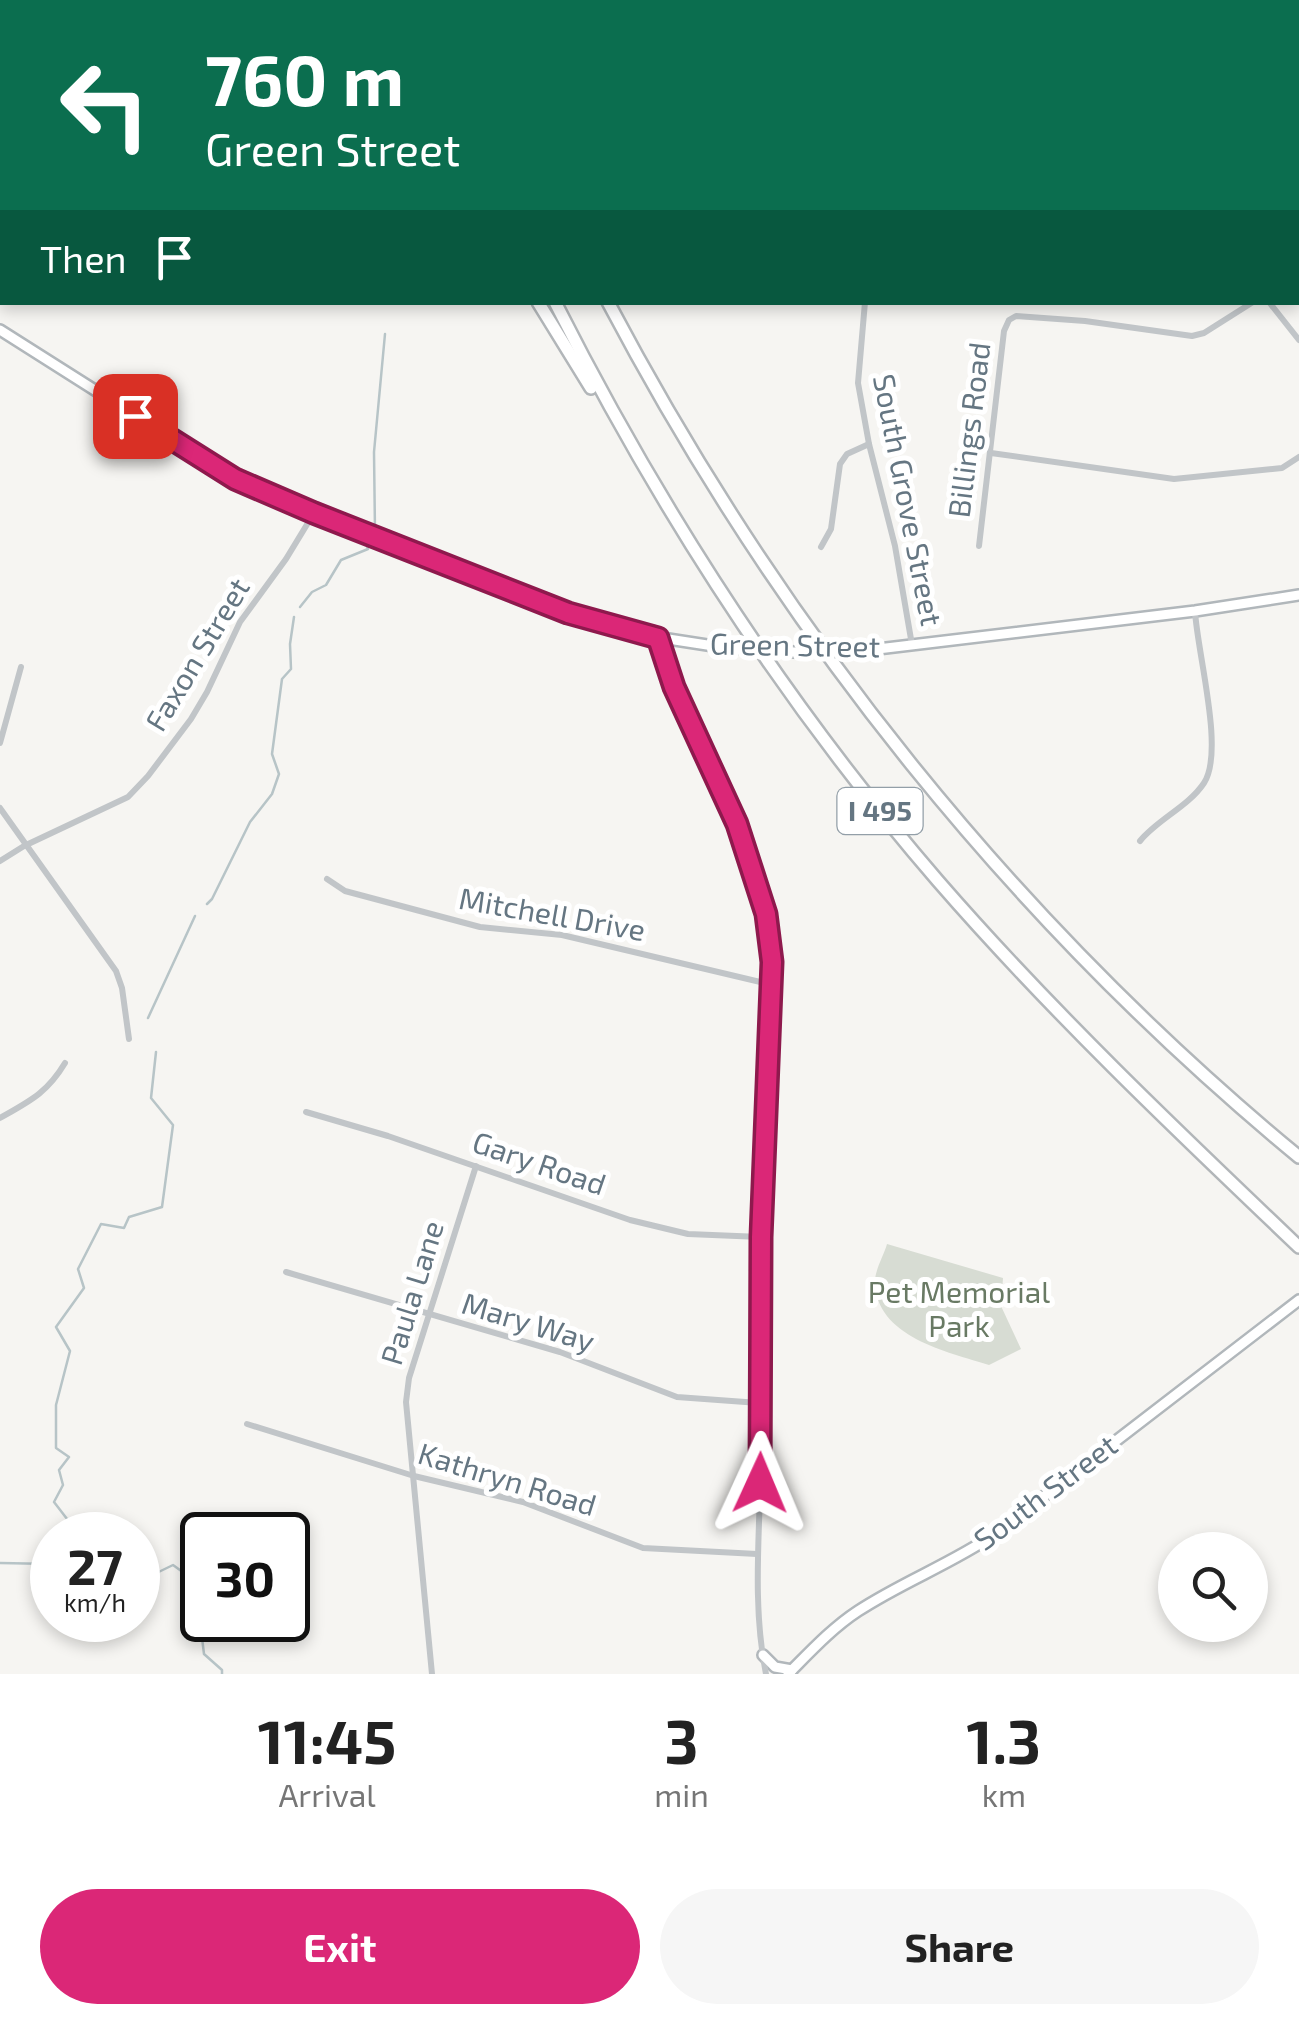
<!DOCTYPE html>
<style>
:root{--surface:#fff;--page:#f6f6f6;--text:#222;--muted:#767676;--accent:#db2777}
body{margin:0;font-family:"Exo 2",sans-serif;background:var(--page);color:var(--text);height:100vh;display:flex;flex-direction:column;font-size:38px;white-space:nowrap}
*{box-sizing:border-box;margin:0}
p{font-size:32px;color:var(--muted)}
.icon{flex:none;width:55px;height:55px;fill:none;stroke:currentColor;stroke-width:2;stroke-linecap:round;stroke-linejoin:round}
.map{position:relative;height:1674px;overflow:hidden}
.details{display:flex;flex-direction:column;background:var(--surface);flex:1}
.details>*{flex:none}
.hud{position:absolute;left:0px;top:0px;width:1300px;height:305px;box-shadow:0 5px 15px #0003;background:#0b6e4f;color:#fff;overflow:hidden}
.tools{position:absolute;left:1158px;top:1532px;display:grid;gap:20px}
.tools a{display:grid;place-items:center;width:110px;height:110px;border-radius:50%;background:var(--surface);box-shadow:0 5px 15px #0003;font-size:50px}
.speed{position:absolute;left:30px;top:1512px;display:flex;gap:20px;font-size:50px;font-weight:700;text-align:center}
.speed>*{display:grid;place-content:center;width:130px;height:130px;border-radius:50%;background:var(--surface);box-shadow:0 5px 15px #0003;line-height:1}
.speed small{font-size:25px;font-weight:400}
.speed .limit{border:5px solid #111;border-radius:15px;background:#fff;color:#111}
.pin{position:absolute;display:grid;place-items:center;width:85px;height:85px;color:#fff;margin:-42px;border-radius:20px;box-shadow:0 5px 15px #0006}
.me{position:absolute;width:110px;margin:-55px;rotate:1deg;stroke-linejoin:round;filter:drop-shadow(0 0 8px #0008)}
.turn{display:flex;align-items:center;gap:35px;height:210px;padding:0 40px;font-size:45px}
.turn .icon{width:130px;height:130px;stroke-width:2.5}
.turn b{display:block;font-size:70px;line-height:85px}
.then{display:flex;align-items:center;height:95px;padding:0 40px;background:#0003;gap:20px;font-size:38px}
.eta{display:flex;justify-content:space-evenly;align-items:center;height:170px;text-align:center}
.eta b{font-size:60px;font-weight:700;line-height:70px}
.cta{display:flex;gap:20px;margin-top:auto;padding:20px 40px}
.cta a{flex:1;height:115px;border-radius:60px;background:var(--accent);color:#fff;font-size:40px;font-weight:700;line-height:115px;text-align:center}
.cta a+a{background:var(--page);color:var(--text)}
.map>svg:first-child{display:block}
.green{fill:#d7dcd3}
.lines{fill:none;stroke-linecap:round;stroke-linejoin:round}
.stream{stroke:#b7c4c7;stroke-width:2.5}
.secondary-casing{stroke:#b1b7bb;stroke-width:14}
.motorway-casing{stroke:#b2b6b9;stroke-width:16}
.minor{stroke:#c1c5c8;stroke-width:6}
.secondary{stroke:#fff;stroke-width:9}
.motorway{stroke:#fff;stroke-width:11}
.secondary-bridge-casing{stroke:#b1b7bb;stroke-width:14;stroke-linecap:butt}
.secondary-bridge{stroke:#fff;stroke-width:9}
.route-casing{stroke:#8e194d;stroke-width:25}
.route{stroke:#db2777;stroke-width:18}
.labels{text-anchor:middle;stroke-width:10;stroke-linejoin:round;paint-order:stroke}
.shield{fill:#fff;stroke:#939fa8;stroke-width:2.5}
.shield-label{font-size:28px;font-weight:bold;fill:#657682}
.street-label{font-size:30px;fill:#657682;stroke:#fff}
.park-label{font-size:30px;fill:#697a64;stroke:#fff}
</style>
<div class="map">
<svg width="1299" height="1674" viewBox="0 0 1299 1674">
<rect width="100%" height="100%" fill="#f6f5f2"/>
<path class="green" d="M887,1244L1003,1278L1001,1306L1021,1349L989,1365C948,1352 875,1337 875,1281C875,1270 884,1255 887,1244Z"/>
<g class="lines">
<g class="stream">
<polyline points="375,532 374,452 385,334"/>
<polyline points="300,607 312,592 326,585 341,560 368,549 367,546"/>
<polyline points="207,904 212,899 250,822 272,794 279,774 272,754 282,679 291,669 290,644 294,617"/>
<polyline points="148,1018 195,916"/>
<polyline points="98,1535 74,1528 54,1502 63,1485 59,1470 69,1457 56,1448 56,1405 70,1351 56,1327 84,1288 78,1269 101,1224 124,1228 129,1217 162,1207 173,1125 151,1098 156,1052"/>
<polyline points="0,1563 52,1564"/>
<polyline points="138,1582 173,1565 195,1581 204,1654 222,1670 222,1674"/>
</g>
<defs>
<g id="secondary">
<polyline points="0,330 235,479 568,613 649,636 720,647"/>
<polyline points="861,651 1195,611 1299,595"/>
<polyline points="763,1655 775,1667 792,1670"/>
<path d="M788,1674C810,1652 832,1628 858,1611C902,1582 951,1564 995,1534L1299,1300"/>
</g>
<g id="motorway">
<polyline points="402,0 403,2"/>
<polyline points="457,0 459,2"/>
<polyline points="707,0 707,2"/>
<polyline points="223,2 236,0"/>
<polyline points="290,2 299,0"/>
<polyline points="735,2 736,0"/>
<polyline points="0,48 2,47"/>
<polyline points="0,71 2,72"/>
<polyline points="538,302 591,388"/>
<path d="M555,302C660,510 786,705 938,881C1050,1010 1175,1129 1299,1247"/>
<path d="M608,302C781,630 1013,921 1299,1157"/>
</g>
</defs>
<use href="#secondary" class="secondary-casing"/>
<use href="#motorway" class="motorway-casing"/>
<g class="minor">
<polyline points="958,2 959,0"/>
<polyline points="1298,90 1299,90"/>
<polyline points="1298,266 1299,265"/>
<polyline points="865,302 858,383 869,444 895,546 912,645"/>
<polyline points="1269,302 1299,340"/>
<polyline points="991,453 1174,479 1282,468 1299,457"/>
<polyline points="979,546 1004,331 1009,320 1016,316 1085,321 1192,336 1204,333 1253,302"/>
<polyline points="821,547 831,529 840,464 847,454 869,444"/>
<path d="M659,639C689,750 765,847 773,965C778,1054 763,1147 761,1237C759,1307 761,1378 761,1448C761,1522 751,1600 766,1674"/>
<polyline points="0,743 21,667"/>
<polyline points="0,808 116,971 122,988 129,1039"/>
<path d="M1140,841C1158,819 1188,807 1204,783C1225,751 1197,652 1195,611"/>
<polyline points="0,861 24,846 128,797 148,776 191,719 207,692 240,622 286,559 314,513"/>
<polyline points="327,879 345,891 480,927 562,935 773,985"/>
<polyline points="306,1112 388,1136 630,1220 688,1234 761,1237"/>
<path d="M0,1118C30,1101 47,1093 65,1063"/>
<polyline points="286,1272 560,1352 677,1397 759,1403"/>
<polyline points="247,1424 414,1476 523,1502 643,1548 757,1554"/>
<polyline points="432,1674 406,1402 409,1378 476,1166"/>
</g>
<use href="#secondary" class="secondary"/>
<use href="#motorway" class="motorway"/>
<defs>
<polyline id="secondary-bridge" points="720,647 794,652 861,651"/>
</defs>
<use href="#secondary-bridge" class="secondary-bridge-casing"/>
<use href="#secondary-bridge" class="secondary-bridge"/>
</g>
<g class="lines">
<defs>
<polyline id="route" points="135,416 235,479 314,513 568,613 658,638 674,687 737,824 766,914 772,962 761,1237 760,1483"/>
</defs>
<use href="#route" class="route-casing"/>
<use href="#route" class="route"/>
</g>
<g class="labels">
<rect class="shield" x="837.5" y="788" width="85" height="46" rx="8"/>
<g class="shield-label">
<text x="880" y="821">I 495</text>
</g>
<g class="street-label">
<text transform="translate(970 430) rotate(-83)" y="10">Billings Road</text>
<text transform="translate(907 500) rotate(79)" y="10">South Grove Street</text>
<text transform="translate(795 646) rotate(1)" y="10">Green Street</text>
<text transform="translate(198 655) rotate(-59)" y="10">Faxon Street</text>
<text transform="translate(552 915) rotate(10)" y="10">Mitchell Drive</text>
<text transform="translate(539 1164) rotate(19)" y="10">Gary Road</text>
<text transform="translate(413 1293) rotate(-73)" y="10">Paula Lane</text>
<text transform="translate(528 1323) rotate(17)" y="10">Mary Way</text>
<text transform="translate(507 1480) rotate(17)" y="10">Kathryn Road</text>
<text transform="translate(1046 1493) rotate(-37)" y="10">South Street</text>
</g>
<g class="park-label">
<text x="959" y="1303">Pet Memorial<tspan x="959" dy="34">Park</tspan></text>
</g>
</g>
</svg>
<div class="tools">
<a><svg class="icon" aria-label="search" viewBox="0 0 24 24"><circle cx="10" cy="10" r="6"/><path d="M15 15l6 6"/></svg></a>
</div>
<div class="speed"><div>27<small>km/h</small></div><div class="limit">30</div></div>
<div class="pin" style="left:135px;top:416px;background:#d93025"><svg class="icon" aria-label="arrive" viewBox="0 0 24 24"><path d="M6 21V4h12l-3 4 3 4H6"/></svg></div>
<svg class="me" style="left:760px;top:1483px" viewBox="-20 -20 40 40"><path d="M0-17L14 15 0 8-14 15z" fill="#db2777" stroke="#fff" stroke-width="4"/></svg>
<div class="hud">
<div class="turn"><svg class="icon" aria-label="left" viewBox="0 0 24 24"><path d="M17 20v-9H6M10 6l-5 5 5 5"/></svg><div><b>760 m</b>Green Street</div></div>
<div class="then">Then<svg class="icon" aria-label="arrive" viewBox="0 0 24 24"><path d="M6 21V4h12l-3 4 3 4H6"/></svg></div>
</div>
</div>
<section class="details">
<div class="eta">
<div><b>11:45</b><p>Arrival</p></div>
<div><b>3</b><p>min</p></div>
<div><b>1.3</b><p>km</p></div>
</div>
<div class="cta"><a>Exit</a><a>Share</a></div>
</section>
